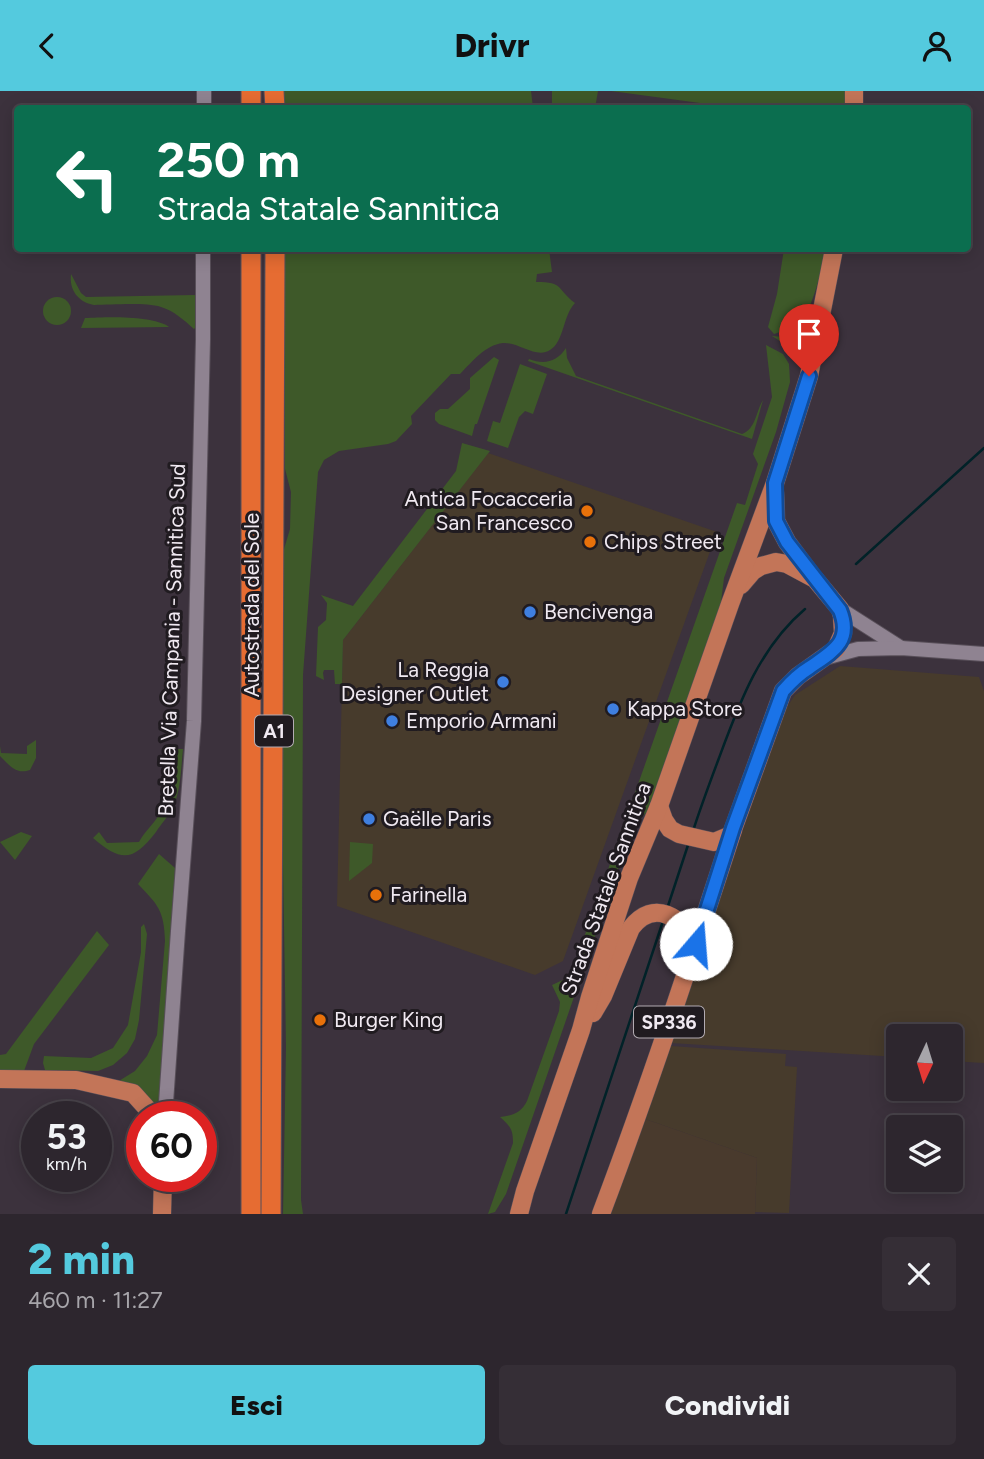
<!DOCTYPE html>
<html lang="it">
<meta charset="utf-8">
<style>
:root{--surface:#2d262e;--page:#352e36;--text:#f1f3f6;--muted:#a7a5aa;--line:#48434a;--accent:#54cade}
body{margin:0;font-family:Figtree,sans-serif;background:var(--page);color:var(--text);height:100vh;display:flex;flex-direction:column;font-size:26px;white-space:nowrap}
*{box-sizing:border-box;margin:0}
p{font-size:23px;color:var(--muted)}
.icon{flex:none;width:38px;height:38px;fill:none;stroke:currentColor;stroke-width:2;stroke-linecap:round;stroke-linejoin:round}
.map{position:relative;height:1123px;overflow:hidden}
.drawer{display:flex;flex-direction:column;background:var(--surface);flex:1}
.drawer>*{flex:none}
.top-card{position:absolute;left:14px;top:14px;width:957px;height:147px;border-radius:7px;box-shadow:0 4px 18px #0003,0 0 0 2px var(--line);background:#0b6e4f;color:#fff;overflow:hidden}
.needle{width:46px;rotate:184deg}
.buttons{position:absolute;left:886px;top:933px;display:grid;gap:14px}
.buttons a{display:grid;place-items:center;width:77px;height:77px;border-radius:7px;background:var(--surface);box-shadow:0 4px 18px #0003,0 0 0 2px var(--line);font-size:35px}
.speed{position:absolute;left:21px;top:1010px;display:flex;gap:14px;font-size:35px;font-weight:700;text-align:center}
.speed>*{display:grid;place-content:center;width:91px;height:91px;border-radius:50%;background:var(--surface);box-shadow:0 4px 18px #0003,0 0 0 2px var(--line);line-height:1}
.speed small{font-size:18px;font-weight:400}
.speed .limit{border:10px solid #d22;background:#fff;color:#111}
.pin{position:absolute;display:grid;place-items:center;width:60px;height:60px;color:#fff;margin:-72px -30px;border-radius:50% 50% 50% 0;rotate:-45deg;box-shadow:0 0 7px #0007}
.pin .icon{rotate:45deg}
.me{position:absolute;width:77px;margin:-38px;rotate:18deg;stroke-linejoin:round;filter:drop-shadow(0 0 5px #0008)}
.turn{display:flex;align-items:center;gap:24px;height:147px;padding:0 28px;font-size:32px}
.turn .icon{width:91px;height:91px;stroke-width:2.5}
.turn b{display:block;font-size:49px;line-height:60px}
.round{display:grid;place-items:center;flex:none;width:74px;height:74px;border-radius:7px;background:var(--page)}
.headline{display:flex;align-items:center;justify-content:space-between;height:119px;padding:0 28px}
h1{font-size:42px;font-weight:800;line-height:52px;color:var(--accent)}
.primary-button{display:flex;gap:14px;margin-top:auto;padding:14px 28px}
.primary-button a{flex:1;height:80px;border-radius:7px;background:var(--accent);color:#111;font-size:28px;font-weight:800;line-height:80px;text-align:center}
.primary-button a+a{background:var(--page);color:var(--text)}
header{display:flex;justify-content:space-between;align-items:center;height:91px;padding:0 28px;background:var(--accent);color:#111;font-size:32px;font-weight:800}
.map>svg:first-child{display:block}
.commercial{fill:#473b2c}
.industrial{fill:#493a2d}
.green{fill:#3e5929}
.lines{fill:none;stroke-linecap:round;stroke-linejoin:round}
.stream{stroke:#012228;stroke-width:2.5}
.minor-casing{stroke:#584f59;stroke-width:16}
.major-casing{stroke:#584f59;stroke-width:19}
.highway-casing{stroke:#584f59;stroke-width:21}
.minor{stroke:#8f8391;stroke-width:14}
.major{stroke:#c37558;stroke-width:18}
.highway{stroke:#e66c32;stroke-width:19}
.route-casing{stroke:#114b97;stroke-width:18}
.route{stroke:#1a73e8;stroke-width:12}
.food-dot{fill:#e8710a;stroke:#201b20;stroke-width:2.5}
.shop-dot{fill:#3f7fe0;stroke:#201b20;stroke-width:2.5}
.labels{text-anchor:middle;stroke-width:6;stroke-linejoin:round;paint-order:stroke}
.shield{fill:#201b20;stroke:#b2abb2;stroke-width:2}
.shield-label{font-size:19px;font-weight:bold;fill:#f0e9f1}
.poi-label{font-size:21px;fill:#f0e9f1;stroke:#201b20;text-anchor:start}
.street-label{font-size:21px;fill:#f0e9f1;stroke:#201b20}
</style>
<header><svg class="icon" aria-label="back" viewBox="0 0 24 24"><path d="M15 5l-7 7 7 7"/></svg>Drivr<svg class="icon" aria-label="person" viewBox="0 0 24 24"><circle cx="12" cy="8" r="4"/><path d="M4 21q1-7 8-7t8 7"/></svg></header>
<div class="map">
<svg width="984" height="1123" viewBox="0 0 984 1123">
<rect width="100%" height="100%" fill="#3c323d"/>
<g class="commercial">
<polygon points="488,362 717,441 563,870 535,884 337,815 343,549"/>
<polygon points="840,575 979,586 984,600 984,972 950,970 950,945 898,945 898,966 671,952 777,639 787,616 795,604"/>
<polygon points="671,955 786,963 785,975 797,976 789,1122 755,1121 757,1067 642,1027"/>
</g>
<polygon class="industrial" points="642,1027 757,1067 755,1123 611,1123"/>
<g class="green">
<polygon points="284,0 531,0 533,17 284,17"/>
<polygon points="552,0 598,0 595,17 552,17"/>
<polygon points="611,0 850,0 849,17 737,17"/>
<path d="M285,158H549L552,181L537,183L536,191C565,191 556,198 575,212C563,224 564,251 550,259C536,268 519,251 503,252C485,254 472,271 460,283H451L411,325L412,333L396,350L388,353L339,360L324,369L318,381L303,584L301,1109L303,1123H283L286,956L282,713L284,458L290,438L291,401L285,378Z"/>
<path d="M784,158H826C822,176 813,218 800,232C794,238 782,240 774,243L768,236L777,203Z"/>
<path d="M71,183L81,202L86,206L195,204L197,227L195,237L194,238C184,229 174,220 161,216C144,211 112,214 94,214C78,211 69,199 71,183Z"/>
<circle cx="57" cy="220" r="14"/>
<path d="M85,227C106,226 153,224 169,236L81,237Z"/>
<path d="M814,227V233L805,243L800,268L791,257L772,245C794,247 802,246 814,227Z"/>
<path d="M766,254L783,263L789,273L790,291L776,341L724,487L719,527L652,716L633,735L506,1103L495,1121L488,1123L513,1052C513,1038 510,1035 500,1026C512,1025 521,1022 527,1010L559,920L560,911L552,894L567,887L573,878L737,412L745,414L758,373L753,363L772,306Z"/>
<path d="M566,257L567,267L576,285L742,343C756,338 756,320 763,309L752,348L528,270L529,268C544,274 557,271 566,257Z"/>
<polygon points="494,266 499,269 477,333 475,333 472,345 439,333 435,329 435,322 440,318 448,318 470,298 470,287"/>
<polygon points="520,273 547,283 533,323 525,320 519,326 508,357 487,350 493,330 500,332"/>
<polygon points="462,352 490,360 343,549 342,593 335,593 334,579 324,579 323,582 324,589 316,585 318,536 326,529 327,512 321,504 353,515 456,380"/>
<path d="M36,649V667L30,679C16,684 9,674 0,665V655L1,662L27,663V655Z"/>
<path d="M176,658H183C181,677 181,701 172,718C168,726 161,733 156,741C133,771 121,771 93,747L99,741L107,752L139,751C144,741 153,734 159,724C170,709 176,676 176,658Z"/>
<polygon points="21,741 32,745 15,769 0,751"/>
<polygon points="350,751 373,753 372,772 349,790"/>
<path d="M159,763L175,777L166,909L160,1025L114,993L135,980L147,965L157,944L165,850C164,819 158,814 138,793Z"/>
<polygon points="144,833 147,843 139,929 135,948 127,962 113,974 98,980 45,979 43,972 44,965 91,967 113,957 128,934 141,861 141,836"/>
<polygon points="97,840 109,854 34,953 24,980 0,980 0,964 6,963"/>
</g>
<g class="lines">
<g class="stream">
<polyline points="856,473 984,357"/>
<path d="M693,740C701,715 710,691 719,667C739,613 759,557 805,518"/>
<polyline points="667,818 689,751"/>
<polyline points="566,1123 663,830"/>
</g>
<defs>
<g id="minor">
<polyline points="204,18 204,0"/>
<polyline points="840,518 901,557"/>
<polyline points="825,567 858,558 901,557 984,563"/>
<polyline points="165,1026 178,840 194,630 203,248 203,158"/>
</g>
<g id="major">
<polyline points="854,0 854,18"/>
<polyline points="775,402 776,430 787,451 810,482"/>
<polyline points="659,715 664,729 670,738 679,743 714,751 731,744 783,600 798,585 836,558 843,542 842,525 840,518 815,488 787,473 776,471 761,475 753,480 741,494"/>
<path d="M593,922L603,905L631,837C654,807 682,826 696,854"/>
<polyline points="0,988 76,989 133,1002 151,1022 152,1026"/>
<polyline points="162,1123 163,1085"/>
<polyline points="519,1123 525,1100 581,939 590,906 629,787 659,715 730,513 775,392 809,285 834,158"/>
<path d="M601,1123C649,996 691,868 733,739"/>
</g>
<g id="highway">
<polyline points="274,0 275,18"/>
<polyline points="251,18 251,0"/>
<polyline points="251,1123 251,158"/>
<polyline points="271,1123 275,158"/>
</g>
</defs>
<use href="#minor" class="minor-casing"/>
<use href="#major" class="major-casing"/>
<use href="#highway" class="highway-casing"/>
<use href="#minor" class="minor"/>
<use href="#major" class="major"/>
<use href="#highway" class="highway"/>
</g>
<g class="lines">
<defs>
<path id="route" d="M696,853L733,737L783,600C791,591 799,583 809,577C832,561 853,551 840,519L787,451L776,430L775,392L809,285"/>
</defs>
<use href="#route" class="route-casing"/>
<use href="#route" class="route"/>
</g>
<g class="food-dot">
<circle cx="587" cy="420" r="7"/>
<circle cx="590" cy="451" r="7"/>
<circle cx="376" cy="804" r="7"/>
<circle cx="320" cy="929" r="7"/>
</g>
<g class="shop-dot">
<circle cx="530" cy="521" r="7"/>
<circle cx="503" cy="591" r="7"/>
<circle cx="613" cy="618" r="7"/>
<circle cx="392" cy="630" r="7"/>
<circle cx="369" cy="728" r="7"/>
</g>
<g class="labels">
<g class="shield">
<rect x="255" y="624.5" width="38" height="31" rx="5"/>
<rect x="634" y="915.5" width="70" height="31" rx="5"/>
</g>
<g class="shield-label">
<text x="274" y="647">A1</text>
<text x="669" y="938">SP336</text>
</g>
<g class="poi-label">
<text x="573" y="415" text-anchor="end">Antica Focacceria<tspan x="573" dy="24">San Francesco</tspan></text>
<text x="604" y="458">Chips Street</text>
<text x="544" y="528">Bencivenga</text>
<text x="489" y="586" text-anchor="end">La Reggia<tspan x="489" dy="24">Designer Outlet</tspan></text>
<text x="627" y="625">Kappa Store</text>
<text x="406" y="637">Emporio Armani</text>
<text x="383" y="735">Gaëlle Paris</text>
<text x="390" y="811">Farinella</text>
<text x="334" y="936">Burger King</text>
</g>
<g class="street-label">
<text transform="translate(252 514) rotate(-90)" y="7">Autostrada del Sole</text>
<text transform="translate(172 549) rotate(-88)" y="7">Bretella Via Campania - Sannitica Sud</text>
<text transform="translate(606 798) rotate(-70)" y="7">Strada Statale Sannitica</text>
</g>
</g>
</svg>
<div class="buttons">
<a><svg class="needle" viewBox="-14 -14 28 28"><path d="M0-13l5 13h-10z" fill="#e53935"/><path d="M0 13l5-13h-10z" fill="#a7a5aa"/></svg></a>
<a><svg class="icon" aria-label="layers" viewBox="0 0 24 24"><path d="M12 4l9 5-9 5-9-5zM3 14l9 5 9-5"/></svg></a>
</div>
<div class="speed"><div>53<small>km/h</small></div><div class="limit">60</div></div>
<div class="pin" style="left:809px;top:285px;background:#d93025"><svg class="icon" aria-label="arrive" viewBox="0 0 24 24"><path d="M6 21V4h12l-3 4 3 4H6"/></svg></div>
<svg class="me" style="left:696px;top:853px" viewBox="-20 -20 40 40"><circle r="19" fill="#fff"/><path d="M0-13L10 11 0 6-10 11z" fill="#1a73e8"/></svg>
<div class="top-card">
<div class="turn"><svg class="icon" aria-label="left" viewBox="0 0 24 24"><path d="M17 20v-9H6M10 6l-5 5 5 5"/></svg><div><b>250 m</b>Strada Statale Sannitica</div></div>
</div>
</div>
<section class="drawer">
<div class="headline"><div><h1>2 min</h1><p>460 m · 11:27</p></div><a class="round"><svg class="icon" aria-label="close" viewBox="0 0 24 24"><path d="M6 6l12 12M18 6L6 18"/></svg></a></div>
<div class="primary-button"><a>Esci</a><a>Condividi</a></div>
</section>
